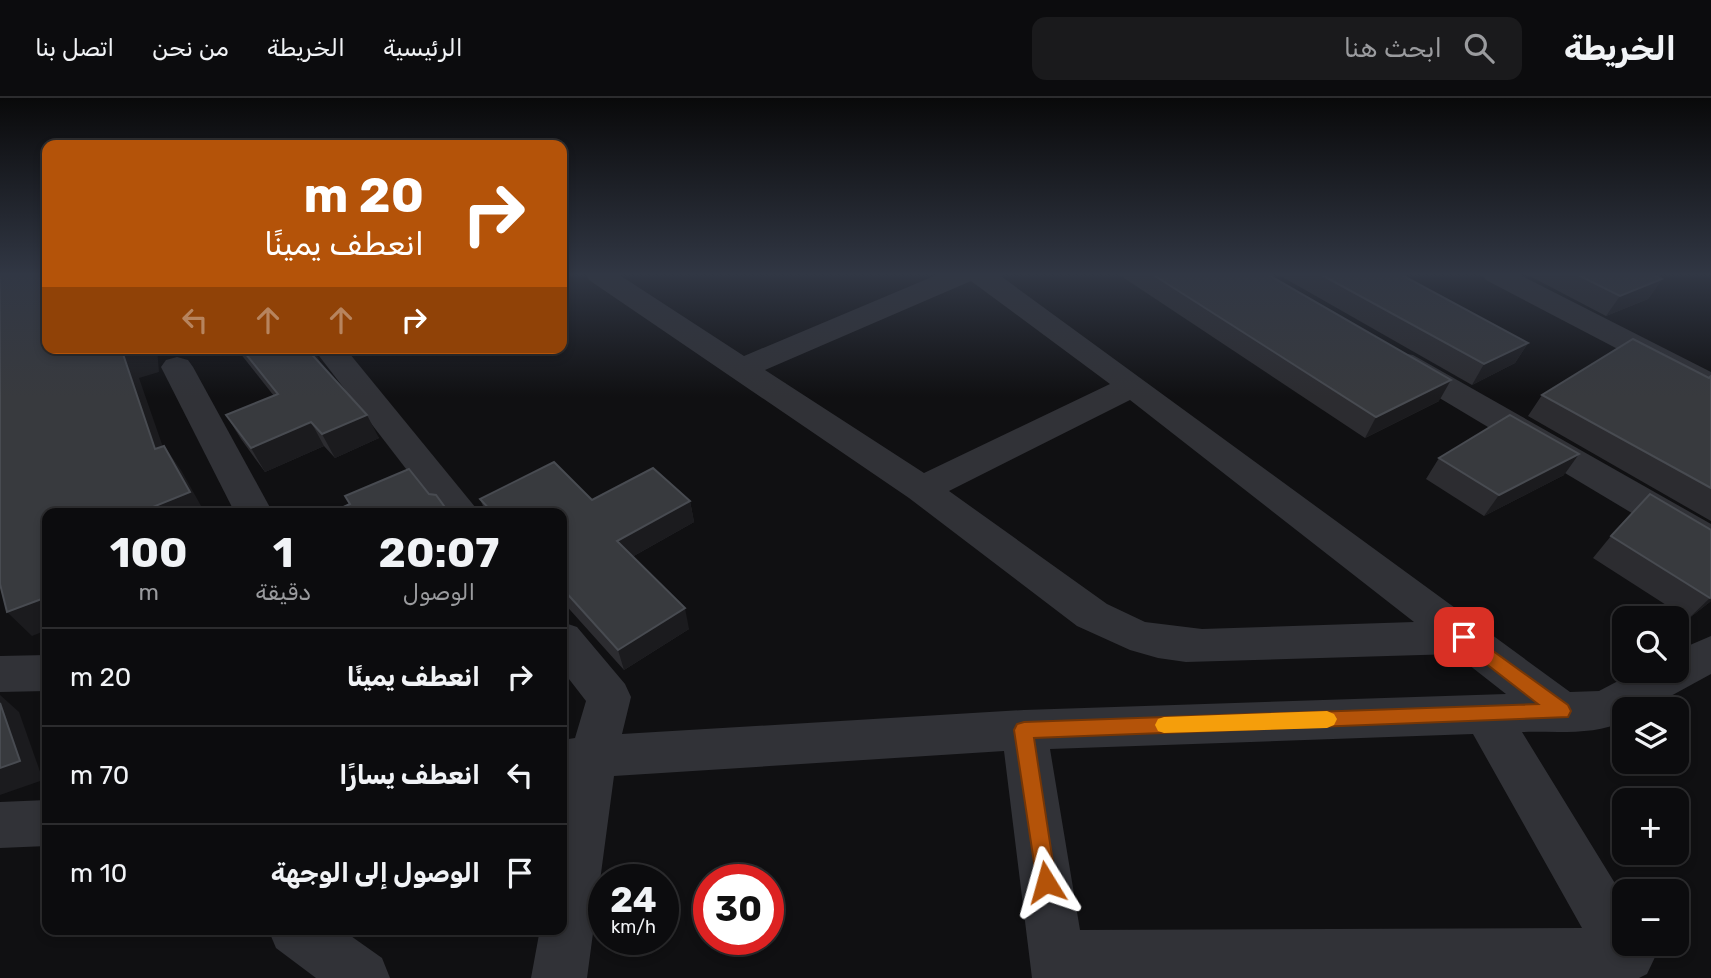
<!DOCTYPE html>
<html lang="ar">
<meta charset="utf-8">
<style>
:root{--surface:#0c0c0e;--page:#1a1a1c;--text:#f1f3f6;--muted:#9a9b9e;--line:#2c2c2e}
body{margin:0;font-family:Rubik,Vazirmatn,sans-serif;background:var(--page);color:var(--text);direction:rtl;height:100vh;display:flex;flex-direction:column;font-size:26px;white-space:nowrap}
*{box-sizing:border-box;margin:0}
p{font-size:23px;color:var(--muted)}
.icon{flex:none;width:38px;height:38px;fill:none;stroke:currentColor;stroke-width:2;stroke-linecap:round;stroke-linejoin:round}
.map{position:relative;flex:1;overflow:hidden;direction:ltr}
.panel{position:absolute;left:42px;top:410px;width:525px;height:427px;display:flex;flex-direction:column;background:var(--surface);border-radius:14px;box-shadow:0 4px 10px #0003,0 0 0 2px var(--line);direction:rtl}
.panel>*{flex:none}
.top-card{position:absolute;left:42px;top:42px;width:525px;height:214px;border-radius:14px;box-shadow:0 4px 10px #0003,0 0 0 2px var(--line);direction:rtl;background:#b45309;color:#fff;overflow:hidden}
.controls{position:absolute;left:1612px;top:508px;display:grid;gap:14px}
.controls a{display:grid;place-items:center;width:77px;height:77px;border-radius:14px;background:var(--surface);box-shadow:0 4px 10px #0003,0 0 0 2px var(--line);font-size:35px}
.speed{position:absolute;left:588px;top:766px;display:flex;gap:14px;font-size:35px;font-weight:700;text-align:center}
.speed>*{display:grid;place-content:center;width:91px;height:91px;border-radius:50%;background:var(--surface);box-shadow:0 4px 10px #0003,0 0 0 2px var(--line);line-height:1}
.speed small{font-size:18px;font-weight:400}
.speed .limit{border:10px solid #d22;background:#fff;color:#111}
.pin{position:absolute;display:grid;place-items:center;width:60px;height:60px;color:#fff;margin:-30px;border-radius:14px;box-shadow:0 4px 10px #0006}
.me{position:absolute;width:77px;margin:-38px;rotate:352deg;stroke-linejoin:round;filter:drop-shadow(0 0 5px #0008)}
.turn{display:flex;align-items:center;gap:24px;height:147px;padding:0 28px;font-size:32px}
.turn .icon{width:91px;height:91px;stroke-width:2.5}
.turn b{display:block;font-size:49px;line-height:60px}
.lanes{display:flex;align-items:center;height:66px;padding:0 28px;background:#0003;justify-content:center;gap:35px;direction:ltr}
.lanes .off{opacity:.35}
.eta{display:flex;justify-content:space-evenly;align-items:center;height:119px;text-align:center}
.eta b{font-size:42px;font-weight:700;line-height:49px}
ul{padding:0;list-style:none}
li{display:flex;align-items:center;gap:21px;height:98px;padding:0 28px;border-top:2px solid var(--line)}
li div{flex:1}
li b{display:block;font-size:26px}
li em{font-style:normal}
header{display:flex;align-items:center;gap:42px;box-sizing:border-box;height:98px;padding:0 35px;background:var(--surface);border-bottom:2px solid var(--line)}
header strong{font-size:33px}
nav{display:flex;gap:38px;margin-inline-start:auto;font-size:24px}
.search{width:490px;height:63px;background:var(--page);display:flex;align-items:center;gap:18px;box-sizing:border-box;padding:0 24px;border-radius:14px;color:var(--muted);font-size:26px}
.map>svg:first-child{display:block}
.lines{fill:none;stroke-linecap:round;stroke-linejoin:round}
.street{fill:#313237;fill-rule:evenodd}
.wall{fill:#2c2c30}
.shaded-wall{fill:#1b1b1e}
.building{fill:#383a3e;stroke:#484b51;stroke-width:2}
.route{fill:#b45309;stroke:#753606;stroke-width:2}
.slow{fill:#f59e0b}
</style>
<header>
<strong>الخريطة</strong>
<div class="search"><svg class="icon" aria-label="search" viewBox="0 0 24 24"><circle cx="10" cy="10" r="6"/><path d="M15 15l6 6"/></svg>ابحث هنا</div>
<nav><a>الرئيسية</a><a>الخريطة</a><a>من نحن</a><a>اتصل بنا</a></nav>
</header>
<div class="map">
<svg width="1711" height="880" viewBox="0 0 1711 880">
<rect width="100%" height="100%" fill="#101012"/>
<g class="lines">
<g class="street">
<path d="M585,176H618L744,258L939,176H998L1570,594L1599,593L1639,572H1676V553L1711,538V576L1647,611H1624V623C1595,638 1554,633 1522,634L1624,800V845H1651L1656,857L1647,876L1639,880H1032L1004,653L614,678L587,880H531L540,831H562V703L565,684H562V642L575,640L586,603L562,572V524L577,529L625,586L631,599L622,636L1024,612L1506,596L1455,556L1186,564L1158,560L1130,552L1077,528L909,400L589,182ZM971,183L1110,286L924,375L765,272ZM1130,302L1414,524L1202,531L1145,524L1107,506L949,393ZM1473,636L1582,830L1080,832L1050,651Z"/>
<polygon points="1482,176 1518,176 1711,274 1711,297 1700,294 1486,182"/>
<polygon points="313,250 345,250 480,415 440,415"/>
<polygon points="1402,255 1413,257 1711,426 1711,458 1697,454 1391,271 1386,264 1391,257"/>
<polygon points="177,259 188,262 193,269 273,415 235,415 161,269 166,262"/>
<polygon points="47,557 47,593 0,594 0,558"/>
<polygon points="47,702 47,748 0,750 0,704"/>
<polygon points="268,831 341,831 382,860 390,880 316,880 276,850"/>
</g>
</g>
<g class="wall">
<polygon points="1118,176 1267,176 1439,303 1365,340"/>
<polygon points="1279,176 1400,176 1528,245 1515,265 1472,287 1279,177"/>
<polygon points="1526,176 1652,176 1662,181 1648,201 1606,218"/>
<polygon points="236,250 313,250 321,267 379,340 335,360 324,348 265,374 241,341 226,317 274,298"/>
<polygon points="1711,278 1711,423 1528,318 1542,297 1709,280"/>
<polygon points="1439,360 1564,377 1484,418 1426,381"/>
<polygon points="480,401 690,403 694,424 632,459 689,531 624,572 562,503 562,415 486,415"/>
<polygon points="1711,432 1711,503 1688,521 1593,460 1611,438"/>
</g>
<g class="shaded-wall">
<polygon points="1662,181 1648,201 1606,218 1620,198"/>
<polygon points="1528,245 1515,265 1472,287 1484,266"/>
<polygon points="157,250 159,274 139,280 172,375 155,351 123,256 144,251"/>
<polygon points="305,250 313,250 321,266"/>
<polygon points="1451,282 1439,303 1365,340 1376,319"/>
<polygon points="367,317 379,340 335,360 322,336"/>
<polygon points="311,324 324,348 265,374 251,350"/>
<polygon points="164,348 181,372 205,415 138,415"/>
<polygon points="1579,356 1564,377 1484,418 1499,397"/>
<polygon points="690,403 694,424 623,464 617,443"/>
<polygon points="47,499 47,532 32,538 7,514"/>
<polygon points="1711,499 1711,503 1688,521"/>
<polygon points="685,510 689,531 624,572 618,552"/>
<polygon points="0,597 19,614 43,682 0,697"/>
</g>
<g class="building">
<polygon points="0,176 47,176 47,250 144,250 123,256 155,351 164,348 190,394 138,415 47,415 47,499 7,514 0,486"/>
<polygon points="1152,176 1267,176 1451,282 1376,319"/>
<polygon points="1320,176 1400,176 1528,245 1484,266"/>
<polygon points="1576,176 1652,176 1662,181 1620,198"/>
<polygon points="1633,241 1709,280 1711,278 1711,390 1542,297"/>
<polygon points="241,250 306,250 367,317 322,336 311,324 251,350 226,317 278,296"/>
<polygon points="1510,317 1579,356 1499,397 1439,360"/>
<polygon points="554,364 592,402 653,370 690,403 617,443 685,510 618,552 562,490 562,415 493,415 480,401"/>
<polygon points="409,371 429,396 436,397 447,412 441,415 330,415 350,406 345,398"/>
<polygon points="1650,396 1711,432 1711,499 1710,500 1611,438"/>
<polygon points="0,605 20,663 0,670"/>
</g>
<linearGradient id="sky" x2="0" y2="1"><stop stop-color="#09090a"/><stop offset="0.59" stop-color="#313744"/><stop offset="1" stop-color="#313744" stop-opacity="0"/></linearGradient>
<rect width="1711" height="299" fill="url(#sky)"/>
<polygon class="route" points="1464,532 1568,607 1571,613 1568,619 1034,640 1056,784 1053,791 1046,794 1038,791 1014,632 1017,626 1024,624 1538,606 1458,544 1455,539 1458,534"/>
<polygon class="slow" points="1327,613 1334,616 1337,621 1334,627 1327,630 1164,635 1158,633 1155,627 1158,621 1164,619"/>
</svg>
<div class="controls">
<a><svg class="icon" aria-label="search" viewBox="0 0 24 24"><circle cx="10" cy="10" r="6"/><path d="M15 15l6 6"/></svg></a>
<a><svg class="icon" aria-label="layers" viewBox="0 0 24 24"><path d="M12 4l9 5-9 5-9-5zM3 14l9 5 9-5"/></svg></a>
<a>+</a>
<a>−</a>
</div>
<div class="speed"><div>24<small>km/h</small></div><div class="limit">30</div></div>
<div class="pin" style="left:1464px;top:539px;background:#d93025"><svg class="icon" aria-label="arrive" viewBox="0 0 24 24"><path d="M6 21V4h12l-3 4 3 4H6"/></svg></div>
<svg class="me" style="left:1046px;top:784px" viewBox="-20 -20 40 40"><path d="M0-17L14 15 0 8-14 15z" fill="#b45309" stroke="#fff" stroke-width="4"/></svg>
<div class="top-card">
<div class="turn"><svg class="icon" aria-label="right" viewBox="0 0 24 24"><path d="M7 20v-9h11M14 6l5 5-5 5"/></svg><div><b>20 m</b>انعطف يمينًا</div></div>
<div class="lanes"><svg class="icon off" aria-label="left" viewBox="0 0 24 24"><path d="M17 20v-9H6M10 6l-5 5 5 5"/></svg><svg class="icon off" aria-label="ahead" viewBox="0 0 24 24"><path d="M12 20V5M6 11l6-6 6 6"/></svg><svg class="icon off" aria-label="ahead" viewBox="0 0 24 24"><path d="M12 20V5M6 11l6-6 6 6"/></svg><svg class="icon" aria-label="right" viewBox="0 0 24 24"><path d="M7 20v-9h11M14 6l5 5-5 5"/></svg></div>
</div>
<section class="panel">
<div class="eta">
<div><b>20:07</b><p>الوصول</p></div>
<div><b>1</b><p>دقيقة</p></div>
<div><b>100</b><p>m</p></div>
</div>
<ul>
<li><svg class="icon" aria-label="right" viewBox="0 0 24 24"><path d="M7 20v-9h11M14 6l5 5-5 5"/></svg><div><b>انعطف يمينًا</b></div><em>20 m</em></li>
<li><svg class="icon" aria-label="left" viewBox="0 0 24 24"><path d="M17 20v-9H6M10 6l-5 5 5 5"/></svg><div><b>انعطف يسارًا</b></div><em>70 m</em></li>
<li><svg class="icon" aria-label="arrive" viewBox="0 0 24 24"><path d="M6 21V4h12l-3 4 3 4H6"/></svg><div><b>الوصول إلى الوجهة</b></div><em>10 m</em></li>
</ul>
</section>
</div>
